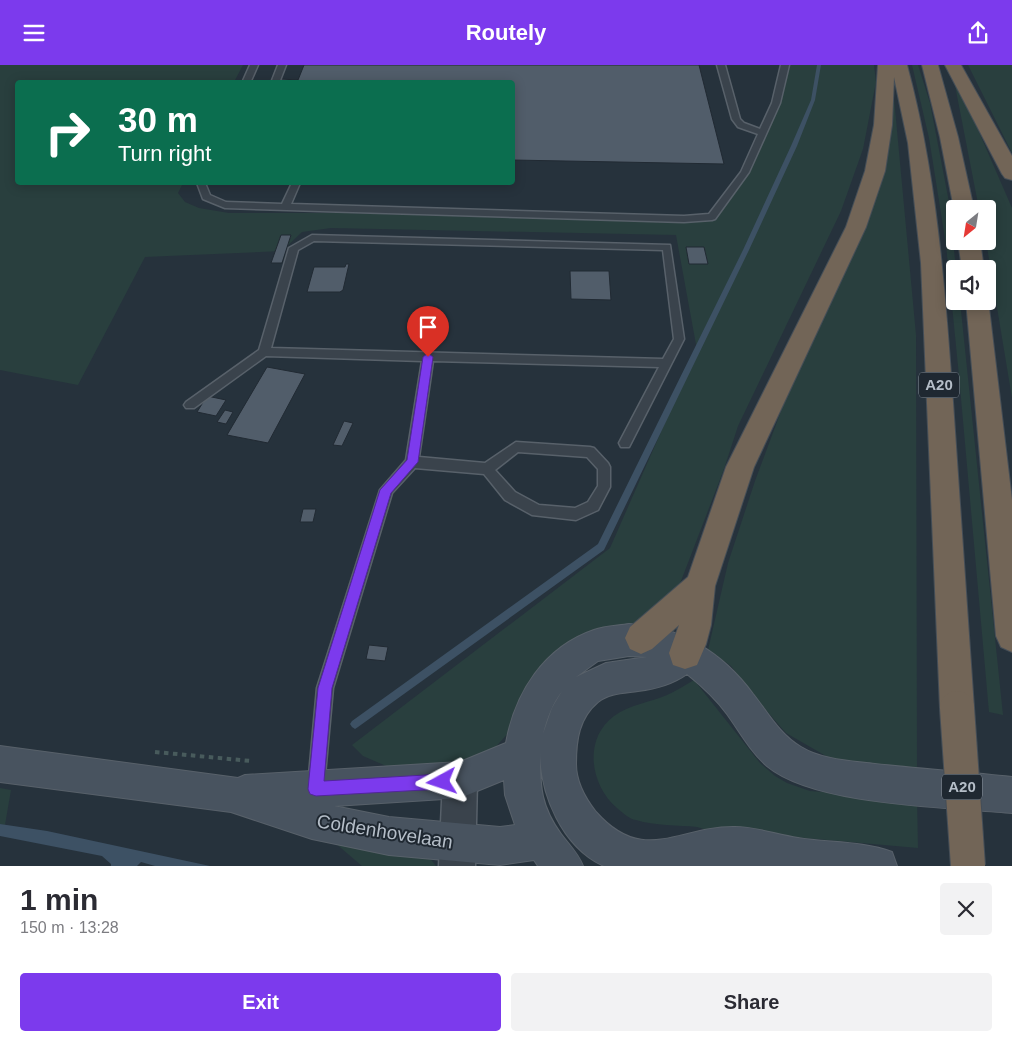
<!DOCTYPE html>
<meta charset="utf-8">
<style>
:root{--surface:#fff;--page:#f2f2f3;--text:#2b2b33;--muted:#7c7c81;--accent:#7c3aed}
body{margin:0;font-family:Arial,sans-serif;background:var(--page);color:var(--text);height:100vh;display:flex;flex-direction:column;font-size:19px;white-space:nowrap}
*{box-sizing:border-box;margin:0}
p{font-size:16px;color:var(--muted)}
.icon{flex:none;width:28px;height:28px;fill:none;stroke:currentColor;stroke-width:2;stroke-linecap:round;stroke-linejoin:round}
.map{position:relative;height:801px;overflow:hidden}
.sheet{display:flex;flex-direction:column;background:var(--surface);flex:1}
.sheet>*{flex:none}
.hud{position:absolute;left:15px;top:15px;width:500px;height:105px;border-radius:5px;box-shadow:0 2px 12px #0003;background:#0b6e4f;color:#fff;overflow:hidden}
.needle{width:32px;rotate:210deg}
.buttons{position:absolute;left:946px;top:135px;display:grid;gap:10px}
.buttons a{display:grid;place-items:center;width:50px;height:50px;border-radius:5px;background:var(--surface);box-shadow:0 2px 12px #0003;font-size:25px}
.pin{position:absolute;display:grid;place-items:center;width:42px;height:42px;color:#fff;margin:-51px -21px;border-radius:50% 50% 50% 0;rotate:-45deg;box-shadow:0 0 5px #0007}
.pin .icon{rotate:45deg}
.me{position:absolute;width:55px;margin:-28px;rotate:265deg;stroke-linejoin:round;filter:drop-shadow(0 0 4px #0008)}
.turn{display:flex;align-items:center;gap:18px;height:105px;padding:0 20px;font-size:22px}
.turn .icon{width:65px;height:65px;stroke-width:2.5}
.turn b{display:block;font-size:35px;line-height:42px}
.round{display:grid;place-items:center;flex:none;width:52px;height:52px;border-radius:5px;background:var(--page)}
.head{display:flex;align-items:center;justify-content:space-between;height:85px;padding:0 20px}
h1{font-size:30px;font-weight:800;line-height:38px}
.action{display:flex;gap:10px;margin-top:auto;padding:10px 20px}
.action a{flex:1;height:58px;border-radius:5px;background:var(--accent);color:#fff;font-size:20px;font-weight:800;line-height:58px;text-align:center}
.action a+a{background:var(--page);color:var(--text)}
header{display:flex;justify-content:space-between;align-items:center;height:65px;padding:0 20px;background:var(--accent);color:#fff;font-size:22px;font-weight:800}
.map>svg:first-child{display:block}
.green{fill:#293f3e}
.water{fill:#3d5164}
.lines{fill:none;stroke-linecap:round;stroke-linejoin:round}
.stream{fill:#3d5164;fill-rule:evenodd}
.building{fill:#515d6a;stroke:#212a33}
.lane-casing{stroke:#58616a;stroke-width:3}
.street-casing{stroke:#58616a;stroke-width:3}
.secondary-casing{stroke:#58616a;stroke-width:2}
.highway-casing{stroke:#454e57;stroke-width:2}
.path{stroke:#485b5c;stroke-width:4;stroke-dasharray:4.5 4.5;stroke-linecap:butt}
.lane{fill:#3a434c;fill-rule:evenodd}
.street{fill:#3a434c;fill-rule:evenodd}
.secondary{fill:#48535f;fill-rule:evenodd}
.highway{fill:#726557;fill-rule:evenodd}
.highway-bridge-casing{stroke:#454e57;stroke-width:36;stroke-linecap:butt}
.highway-bridge{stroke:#726557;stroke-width:34}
.route{fill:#7c3aed;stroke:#51269a}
.labels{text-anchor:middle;stroke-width:4;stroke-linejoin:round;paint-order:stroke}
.shield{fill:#1f2831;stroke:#88919b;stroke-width:1}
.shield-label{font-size:15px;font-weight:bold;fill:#b5bec8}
.near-street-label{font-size:19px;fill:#b5bec8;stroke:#1f2831}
</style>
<header><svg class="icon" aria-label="menu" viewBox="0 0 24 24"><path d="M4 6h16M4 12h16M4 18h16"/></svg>Routely<svg class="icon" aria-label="share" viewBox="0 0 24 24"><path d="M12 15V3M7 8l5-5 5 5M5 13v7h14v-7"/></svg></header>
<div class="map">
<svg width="1012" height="801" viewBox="0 0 1012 801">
<rect width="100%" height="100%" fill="#26323c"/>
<g class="green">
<polygon points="0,0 243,0 234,17 18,18 18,118 183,118 178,128 185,137 199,143 229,148 345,148 691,158 704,154 725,136 772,57 790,0 874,0 876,17 863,84 841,146 738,361 724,404 676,529 645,554 614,565 514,662 489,689 453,704 400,707 363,691 352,680 610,483 697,285 676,170 331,163 302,167 282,186 145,192 78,320 0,305"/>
<polygon points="912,0 918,0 930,38 949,137 956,204 955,236 960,236 1003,650 989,647 959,311 946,180 929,73"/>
<polygon points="968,0 1012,0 1012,88"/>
<polygon points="952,5 1012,143 1012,333 986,176 988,176 988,144 979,144"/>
<polygon points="894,33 916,270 917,708 874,705 826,691 786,668 759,637 731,601 708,585 728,498 755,416 784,338 830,233 876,116"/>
<path d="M694,615L760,698L775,711L787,718L810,726L917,734L918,783L704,764L697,762C678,760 655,761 636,755C629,754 623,748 617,743C590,720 583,674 614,651C629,640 651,637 667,630C676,626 685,620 694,615Z"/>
<polygon points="0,723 11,725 5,760 0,759"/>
<polygon points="334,777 424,786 436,801 362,801"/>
</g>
<polygon class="water" points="0,759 47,766 210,801 155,801 141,797 137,801 111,801 111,799 102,791 0,771"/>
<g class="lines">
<polygon class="stream" points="817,0 821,0 815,35 797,81 749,185 604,485 358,662 355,664 352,662 350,659 352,656 598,479 743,185 791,81 811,35"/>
</g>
<g class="building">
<polygon points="304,0 699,0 724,99 512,95 512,18 280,18 281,14 298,15"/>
<polygon points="281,170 291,170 282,198 271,198"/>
<polygon points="686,182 704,182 708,199 689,199"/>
<polygon points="346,199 349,199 343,225 340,227 307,227 314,202 345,202"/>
<polygon points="570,206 609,206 611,235 571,234"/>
<polygon points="267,302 305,309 268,378 227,370"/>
<polygon points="207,331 226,335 216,351 197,347"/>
<polygon points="225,345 233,347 226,359 217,357"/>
<polygon points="344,356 353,358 342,381 333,380"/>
<polygon points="303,444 316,444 313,457 300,457"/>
<polygon points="369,580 388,582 385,596 366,594"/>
</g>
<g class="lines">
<defs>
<g id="lane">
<polygon points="250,0 258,0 250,18 242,18"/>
<polygon points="278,0 286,0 279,18 271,18"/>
<polygon points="717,0 725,0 740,54 744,58 760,64 772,38 781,0 789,0 780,38 749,107 715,154 712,155 684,157 225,143 203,134 197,118 205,118 210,130 226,137 282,139 292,118 300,118 291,139 684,151 709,149 741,107 758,69 738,62 732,54"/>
<path d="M312,170L670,180L684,274L629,382H621L619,378L659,302L433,296L419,392L485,398L516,377L590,382L594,383L608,398L610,402V422L598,445L576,455L532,450L505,435L484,409L415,403L392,428L333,623L324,721L322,727L316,729L310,727L308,721L317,623L380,425L406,395L422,296L266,291L194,343H186L184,340L186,337L259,285L289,183ZM314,176L663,185L674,274L663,294L271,283L298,185ZM518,387L587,392L598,404V421L588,437L575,443L539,440L515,427L495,405Z"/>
</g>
<polygon id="street" points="460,698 472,703 477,715 475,801 439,801 443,715 448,703"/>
<path id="secondary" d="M629,559C680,561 723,588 753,629C768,648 780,670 801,682C822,695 852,696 875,699C921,704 966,707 1012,712V748C949,742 815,741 767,701C750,686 740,667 727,649C716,634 702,621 687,609C673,619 655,624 638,626C624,628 609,628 598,637C579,653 576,675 576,699C576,717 585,733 596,747C644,801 678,761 735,762C756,762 777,770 798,773C829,778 863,776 892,787L897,801H604C562,782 540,729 540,686V690C540,723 541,741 561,769C569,780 578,788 583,801H538L534,795L500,800L389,790L312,774L231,747L0,717V681L238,713L245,710L460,697L506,678C515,628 544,582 594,565C605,561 617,561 629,559ZM629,591L647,592L606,598L576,612L598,596ZM562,626L552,643L543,669C547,653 552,639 562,626ZM504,715L505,730L515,760L500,762L389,752L334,741L460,733Z"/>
<g id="highway">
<path d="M878,0H907C937,111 945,223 953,337C960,439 967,541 974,643L969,655L957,660L945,655L940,643L921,198L908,78L894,12L892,60L885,106L866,162L754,402L715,521L711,560L706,579L697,600L685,604L673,600L669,588L679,560L652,584L641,589L630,584L625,573L630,562L688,512L726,402L846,162L865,106L874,60Z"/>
<polygon points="922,0 938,0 958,72 974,144 955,144 955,146 954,144 940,72"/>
<polygon points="945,0 961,0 1012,91 1012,115 1005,113 1002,109"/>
<polygon points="958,176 980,176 984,204 962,204"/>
<polygon points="988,234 1012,435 1012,587 1001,582 996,571 966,236 988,236"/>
</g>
</defs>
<use href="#lane" class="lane-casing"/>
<use href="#street" class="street-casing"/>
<use href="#secondary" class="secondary-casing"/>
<use href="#highway" class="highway-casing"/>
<polyline class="path" points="155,687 251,696"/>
<use href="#lane" class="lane"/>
<use href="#street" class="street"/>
<use href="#secondary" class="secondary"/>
<use href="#highway" class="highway"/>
<defs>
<polyline id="highway-bridge" points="957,643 968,801"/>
</defs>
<use href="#highway-bridge" class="highway-bridge-casing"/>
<use href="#highway-bridge" class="highway-bridge"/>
</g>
<polygon class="route" points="428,288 433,292 418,397 391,428 332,623 324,716 442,709 447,712 450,717 447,722 442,724 316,731 310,729 308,724 318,623 380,425 407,395 423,292"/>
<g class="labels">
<g class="shield">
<rect x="919" y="307.5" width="40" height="25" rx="4"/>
<rect x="942" y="709.5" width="40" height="25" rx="4"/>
</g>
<g class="shield-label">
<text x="939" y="325">A20</text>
<text x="962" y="727">A20</text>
</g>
<g class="near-street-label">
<text transform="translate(385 766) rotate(9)" y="7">Coldenhovelaan</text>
</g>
</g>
</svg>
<div class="buttons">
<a><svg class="needle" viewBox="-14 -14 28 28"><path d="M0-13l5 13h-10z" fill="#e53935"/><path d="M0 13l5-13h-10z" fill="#7c7c81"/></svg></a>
<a><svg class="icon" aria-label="sound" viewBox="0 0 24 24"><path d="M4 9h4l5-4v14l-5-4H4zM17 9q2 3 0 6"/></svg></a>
</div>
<div class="pin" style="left:428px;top:292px;background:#d93025"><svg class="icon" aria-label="arrive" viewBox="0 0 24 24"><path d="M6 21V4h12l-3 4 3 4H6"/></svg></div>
<svg class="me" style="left:442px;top:717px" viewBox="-20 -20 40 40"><path d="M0-17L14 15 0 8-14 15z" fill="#7c3aed" stroke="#fff" stroke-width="4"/></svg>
<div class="hud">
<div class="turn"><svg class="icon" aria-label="right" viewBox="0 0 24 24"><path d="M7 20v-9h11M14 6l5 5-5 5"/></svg><div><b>30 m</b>Turn right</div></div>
</div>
</div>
<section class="sheet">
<div class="head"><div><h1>1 min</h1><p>150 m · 13:28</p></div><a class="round"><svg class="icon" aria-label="close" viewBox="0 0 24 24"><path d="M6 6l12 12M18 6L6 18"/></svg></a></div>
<div class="action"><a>Exit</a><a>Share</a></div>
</section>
